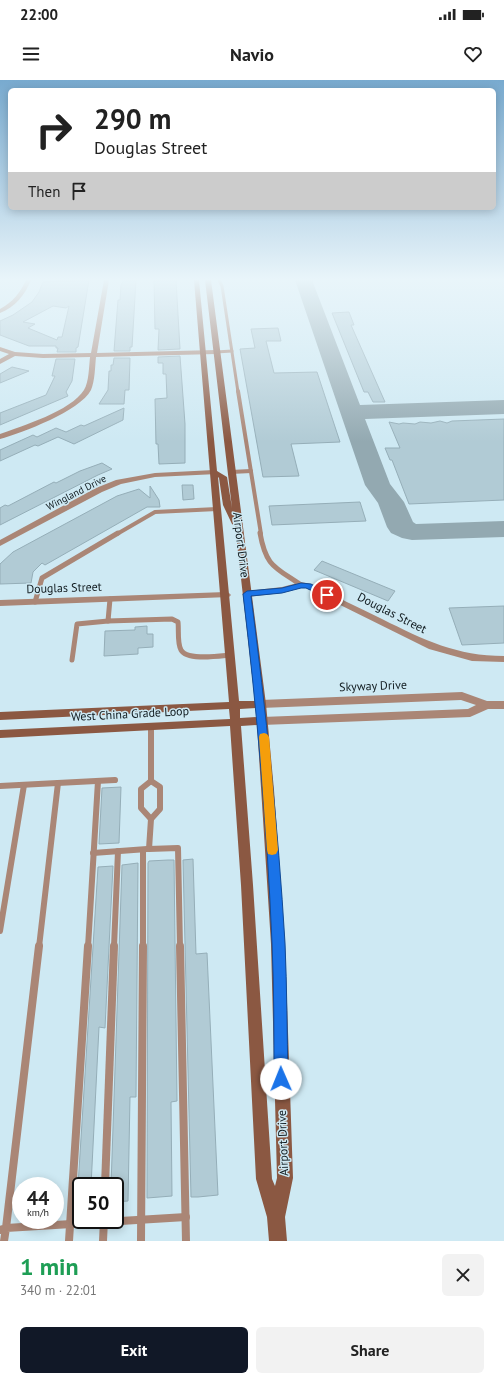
<!DOCTYPE html>
<meta charset="utf-8">
<style>
:root{--surface:#fff;--page:#f2f2f2;--text:#222;--muted:#767676;--accent:#111827}
body{margin:0;font-family:"PT Sans",sans-serif;background:var(--page);color:var(--text);height:100vh;display:flex;flex-direction:column;font-size:15px;white-space:nowrap}
*{box-sizing:border-box;margin:0}
p{font-size:13px;color:var(--muted)}
.icon{flex:none;width:22px;height:22px;fill:none;stroke:currentColor;stroke-width:2;stroke-linecap:round;stroke-linejoin:round}
.map{position:relative;height:1161px;overflow:hidden}
.details{display:flex;flex-direction:column;background:var(--surface);flex:1}
.details>*{flex:none}
.top-card{position:absolute;left:8px;top:8px;width:488px;height:122px;border-radius:6px;box-shadow:0 2px 10px #0003;background:#fff;color:var(--text);overflow:hidden}
.speed{position:absolute;left:12px;top:1097px;display:flex;gap:8px;font-size:20px;font-weight:700;text-align:center}
.speed>*{display:grid;place-content:center;width:52px;height:52px;border-radius:50%;background:var(--surface);box-shadow:0 2px 10px #0003;line-height:1}
.speed small{font-size:10px;font-weight:400}
.speed .limit{border:2px solid #111;border-radius:6px;background:#fff;color:#111}
.pin{position:absolute;display:grid;place-items:center;width:34px;height:34px;color:#fff;margin:-17px;border:2px solid #fff;border-radius:50%;box-shadow:0 1px 4px #0007}
.me{position:absolute;width:44px;margin:-22px;rotate:359deg;stroke-linejoin:round;filter:drop-shadow(0 0 3px #0008)}
.turn{display:flex;align-items:center;gap:14px;height:84px;padding:0 20px;font-size:18px}
.turn .icon{width:52px;height:52px;stroke-width:2.5}
.turn b{display:block;font-size:28px;line-height:34px}
.then{display:flex;align-items:center;height:38px;padding:0 20px;background:#0003;gap:8px;font-size:15px}
.round{display:grid;place-items:center;flex:none;width:42px;height:42px;border-radius:6px;background:var(--page)}
.head{display:flex;align-items:center;justify-content:space-between;height:68px;padding:0 20px}
h1{font-size:24px;font-weight:700;line-height:30px;color:#1e9e55}
.button{display:flex;gap:8px;margin-top:auto;padding:8px 20px}
.button a{flex:1;height:46px;border-radius:6px;background:var(--accent);color:#fff;font-size:16px;font-weight:700;line-height:46px;text-align:center}
.button a+a{background:var(--page);color:var(--text)}
.status{display:flex;justify-content:space-between;align-items:center;height:28px;padding:0 20px;background:var(--surface);direction:ltr}
.status svg{height:11px;fill:currentColor}
header{display:flex;justify-content:space-between;align-items:center;height:52px;padding:0 20px;background:var(--surface);font-size:18px;font-weight:700}
.map>svg:first-child{display:block}
.lines{fill:none;stroke-linecap:round;stroke-linejoin:round}
.taxiway{fill:#93a9b1;fill-rule:evenodd}
.building{fill:#b1cbd5;stroke:#95aeb8;fill-rule:evenodd}
.service-far4{stroke:#aa8676;stroke-width:3}
.service-far3{stroke:#aa8676;stroke-width:4}
.service-far2{stroke:#aa8676;stroke-width:5}
.service-far1{stroke:#aa8676;stroke-width:6}
.service{stroke:#aa8676;stroke-width:8}
.minor{fill:#aa8676;fill-rule:evenodd}
.tertiary{fill:#aa8676;fill-rule:evenodd}
.secondary{fill:#8b5842;fill-rule:evenodd}
.route{fill:#1a73e8;stroke:#114b97}
.slow{fill:#f59e0b}
.labels{text-anchor:middle;stroke-width:3;stroke-linejoin:round;paint-order:stroke}
.far-street-label{font-size:10px;fill:#0f191d;stroke:#cee9f3}
.street-label{font-size:12px;fill:#0f191d;stroke:#cee9f3}
</style>
<div class="status"><b>22:00</b><svg viewBox="0 0 49 12"><path d="M0 12V9h3v3zM5 12V6h3v6zM10 12V3h3v9zM15 12V0h3v12zM26 1h20v11H26zM47 4h2v5h-2z"/></svg></div>
<header><svg class="icon" aria-label="menu" viewBox="0 0 24 24"><path d="M4 6h16M4 12h16M4 18h16"/></svg>Navio<svg class="icon" aria-label="heart" viewBox="0 0 24 24"><path d="M12 20l-8-8c-3-5 5-10 8-4 3-6 11-1 8 4z"/></svg></header>
<div class="map">
<svg width="504" height="1161" viewBox="0 0 504 1161">
<rect width="100%" height="100%" fill="#cee9f3"/>
<g class="lines">
<polygon class="taxiway" points="295,200 312,200 360,325 504,320 504,334 365,339 390,404 404,422 413,442 416,444 504,441 504,457 412,460 402,458 391,453 387,447 378,423 365,405"/>
</g>
<g class="building">
<path d="M89,200L78,267L76,268V272H57L58,268H56V266H29L0,255V241L13,235L32,222L39,212L43,202ZM53,226L66,228L69,226L62,257H58L57,260L28,248L35,244L23,242Z"/>
<polygon points="124,200 136,200 132,267 130,267 130,271 114,271 118,220 120,220 121,205"/>
<polygon points="154,200 176,200 180,269 158,270 159,249 155,249"/>
<polygon points="349,232 354,245 351,245 385,322 373,322 368,312 364,312 332,233"/>
<polygon points="278,248 281,261 266,261 274,293 317,292 340,362 291,364 299,396 263,397 240,269 255,268 251,249"/>
<polygon points="180,276 185,344 185,383 159,384 158,364 156,364 155,319 167,318 166,294 163,294 163,283 158,283 158,277"/>
<polygon points="114,278 130,278 129,310 125,310 124,324 99,324 108,310 109,291 111,291 111,285 113,285"/>
<polygon points="56,279 75,279 72,301 66,312 68,316 0,345 0,333 46,315 55,296 52,296"/>
<polygon points="12,287 29,291 0,303 0,294"/>
<polygon points="124,328 123,340 74,364 58,357 38,366 35,365 0,381 0,370 33,355 37,357 56,348 66,352 81,345 84,346"/>
<polygon points="504,339 504,420 409,424 392,380 390,380 385,368 400,368 389,342 399,344 403,343 415,344 420,342 431,343 440,341 447,343 452,341"/>
<polygon points="102,383 112,389 98,395 0,445 0,428 5,425 8,426 54,402 56,403 80,391"/>
<polygon points="182,405 193,405 194,419 183,420"/>
<polygon points="150,406 159,420 160,427 147,427 45,485 42,483 33,492 31,503 0,504 0,484 13,472 117,416 139,409 150,418"/>
<polygon points="360,422 366,441 272,445 269,426"/>
<polygon points="322,481 395,511 388,521 314,490"/>
<polygon points="504,526 504,563 462,565 449,528"/>
<polygon points="147,546 147,554 153,554 153,567 138,568 138,574 104,576 105,551 135,550 135,547"/>
<polygon points="121,707 119,763 99,764 102,708"/>
<polygon points="193,779 196,874 207,873 218,1115 198,1117 191,1117 183,780"/>
<polygon points="168,780 174,780 177,1021 171,1022 172,1116 147,1118 148,783 149,781"/>
<polygon points="138,783 136,1017 130,1017 128,1121 115,1122 115,1106 111,1106 122,785"/>
<polygon points="113,786 105,948 99,947 91,1106 78,1106 98,787"/>
</g>
<g class="lines">
<g class="service-far4">
<polyline points="219,200 222,206 238,312"/>
<polyline points="216,272 232,271"/>
</g>
<g class="service-far3">
<polyline points="238,311 261,454"/>
<polyline points="231,392 251,391"/>
<polyline points="117,454 155,432 217,429"/>
</g>
<g class="service-far2">
<path d="M260,453C266,487 275,487 301,505"/>
<path d="M110,519L108,541L172,539L178,542C179,550 177,563 181,570C187,581 219,576 231,575"/>
<polyline points="35,522 42,498 118,453"/>
<polyline points="72,580 77,544 108,541"/>
</g>
<g class="service-far1">
<polyline points="151,646 151,701 141,709 141,728 151,739"/>
<polyline points="151,701 160,707 160,729 151,739 149,769 178,768 180,867"/>
<polyline points="0,706 115,700"/>
<polyline points="93,773 147,769"/>
<polyline points="0,851 24,705"/>
<polyline points="39,867 58,703"/>
<polyline points="88,867 98,701"/>
<polyline points="114,867 118,771"/>
<polyline points="143,867 143,770"/>
</g>
<g class="service">
<polyline points="180,866 186,1161"/>
<polyline points="105,1106 114,866"/>
<polyline points="0,1150 6,1148 39,866"/>
<polyline points="4,1161 6,1148 186,1137"/>
<polyline points="69,1161 88,866"/>
<polyline points="103,1161 104,1140"/>
<polyline points="141,1161 143,866"/>
</g>
<g class="minor">
<path d="M26,200H31C25,215 15,227 0,233V229C13,222 20,213 26,200Z"/>
<path d="M104,200H109L97,273L216,270L219,272L216,274L96,277C95,286 95,301 91,310C80,331 22,353 0,359V354C22,346 71,331 84,310C89,302 89,286 90,277L43,278L15,276L0,284V279L9,274L0,271V267L15,272L43,274L91,273Z"/>
<polygon points="214,390 218,392 217,394 155,397 121,404 102,412 0,466 0,460 96,408 116,400 155,393"/>
<path d="M301,502L311,504C335,516 359,528 382,539C424,560 457,576 504,576V582L472,581L429,569L306,508H301L282,513L247,517L242,514L247,511L282,507Z"/>
<polygon points="462,612 487,621 504,621 504,629 488,629 470,637 262,645 258,644 257,641 258,638 262,637 468,629 476,625 461,620 261,628 257,627 256,624 257,621 261,620"/>
</g>
<polygon class="tertiary" points="226,512 229,513 231,515 229,517 0,526 0,520"/>
<path class="secondary" d="M194,200H199L217,391L227,397L232,428L205,200H211L266,624L274,710L285,864L293,1098L285,1137L287,1161H269L267,1137L256,1099L241,805L230,646L0,658V650L230,639L229,629L0,640V632L229,622ZM218,397L219,398L223,425L232,444L235,446L255,621H239ZM256,628L257,637L240,638V629ZM257,645L271,864L277,1098L275,1106L272,1099L253,805L241,646Z"/>
</g>
<linearGradient id="sky" x2="0" y2="1"><stop stop-color="#78aacf"/><stop offset="0.55" stop-color="#e9f5fa"/><stop offset="1" stop-color="#e9f5fa" stop-opacity="0"/></linearGradient>
<rect width="504" height="362" fill="url(#sky)"/>
<path class="route" d="M301,503L311,504L331,515L327,518L306,508H301L282,513L251,516C266,631 278,746 285,863C287,908 287,953 288,999L286,1004L281,1006L276,1004L274,999C274,954 274,908 272,863C267,746 257,630 243,514L247,511L282,508Z"/>
<polygon class="slow" points="264,653 267,654 269,657 278,770 276,774 272,775 268,774 267,770 259,657 260,654"/>
<g class="labels">
<g class="far-street-label">
<text transform="translate(76 412) rotate(-27)" y="4">Wingland Drive</text>
</g>
<g class="street-label">
<text transform="translate(241 465) rotate(83)" y="4">Airport Drive</text>
<text transform="translate(64 508) rotate(-2)" y="4">Douglas Street</text>
<text transform="translate(392 533) rotate(27)" y="4">Douglas Street</text>
<text transform="translate(373 606) rotate(-2)" y="4">Skyway Drive</text>
<text transform="translate(130 634) rotate(-3)" y="4">West China Grade Loop</text>
<text transform="translate(283 1063) rotate(-92)" y="4">Airport Drive</text>
</g>
</g>
</svg>
<div class="speed"><div>44<small>km/h</small></div><div class="limit">50</div></div>
<div class="pin" style="left:327px;top:515px;background:#d93025"><svg class="icon" aria-label="arrive" viewBox="0 0 24 24"><path d="M6 21V4h12l-3 4 3 4H6"/></svg></div>
<svg class="me" style="left:281px;top:999px" viewBox="-20 -20 40 40"><circle r="19" fill="#fff"/><path d="M0-13L10 11 0 6-10 11z" fill="#1a73e8"/></svg>
<div class="top-card">
<div class="turn"><svg class="icon" aria-label="right" viewBox="0 0 24 24"><path d="M7 20v-9h11M14 6l5 5-5 5"/></svg><div><b>290 m</b>Douglas Street</div></div>
<div class="then">Then<svg class="icon" aria-label="arrive" viewBox="0 0 24 24"><path d="M6 21V4h12l-3 4 3 4H6"/></svg></div>
</div>
</div>
<section class="details">
<div class="head"><div><h1>1 min</h1><p>340 m · 22:01</p></div><a class="round"><svg class="icon" aria-label="close" viewBox="0 0 24 24"><path d="M6 6l12 12M18 6L6 18"/></svg></a></div>
<div class="button"><a>Exit</a><a>Share</a></div>
</section>
